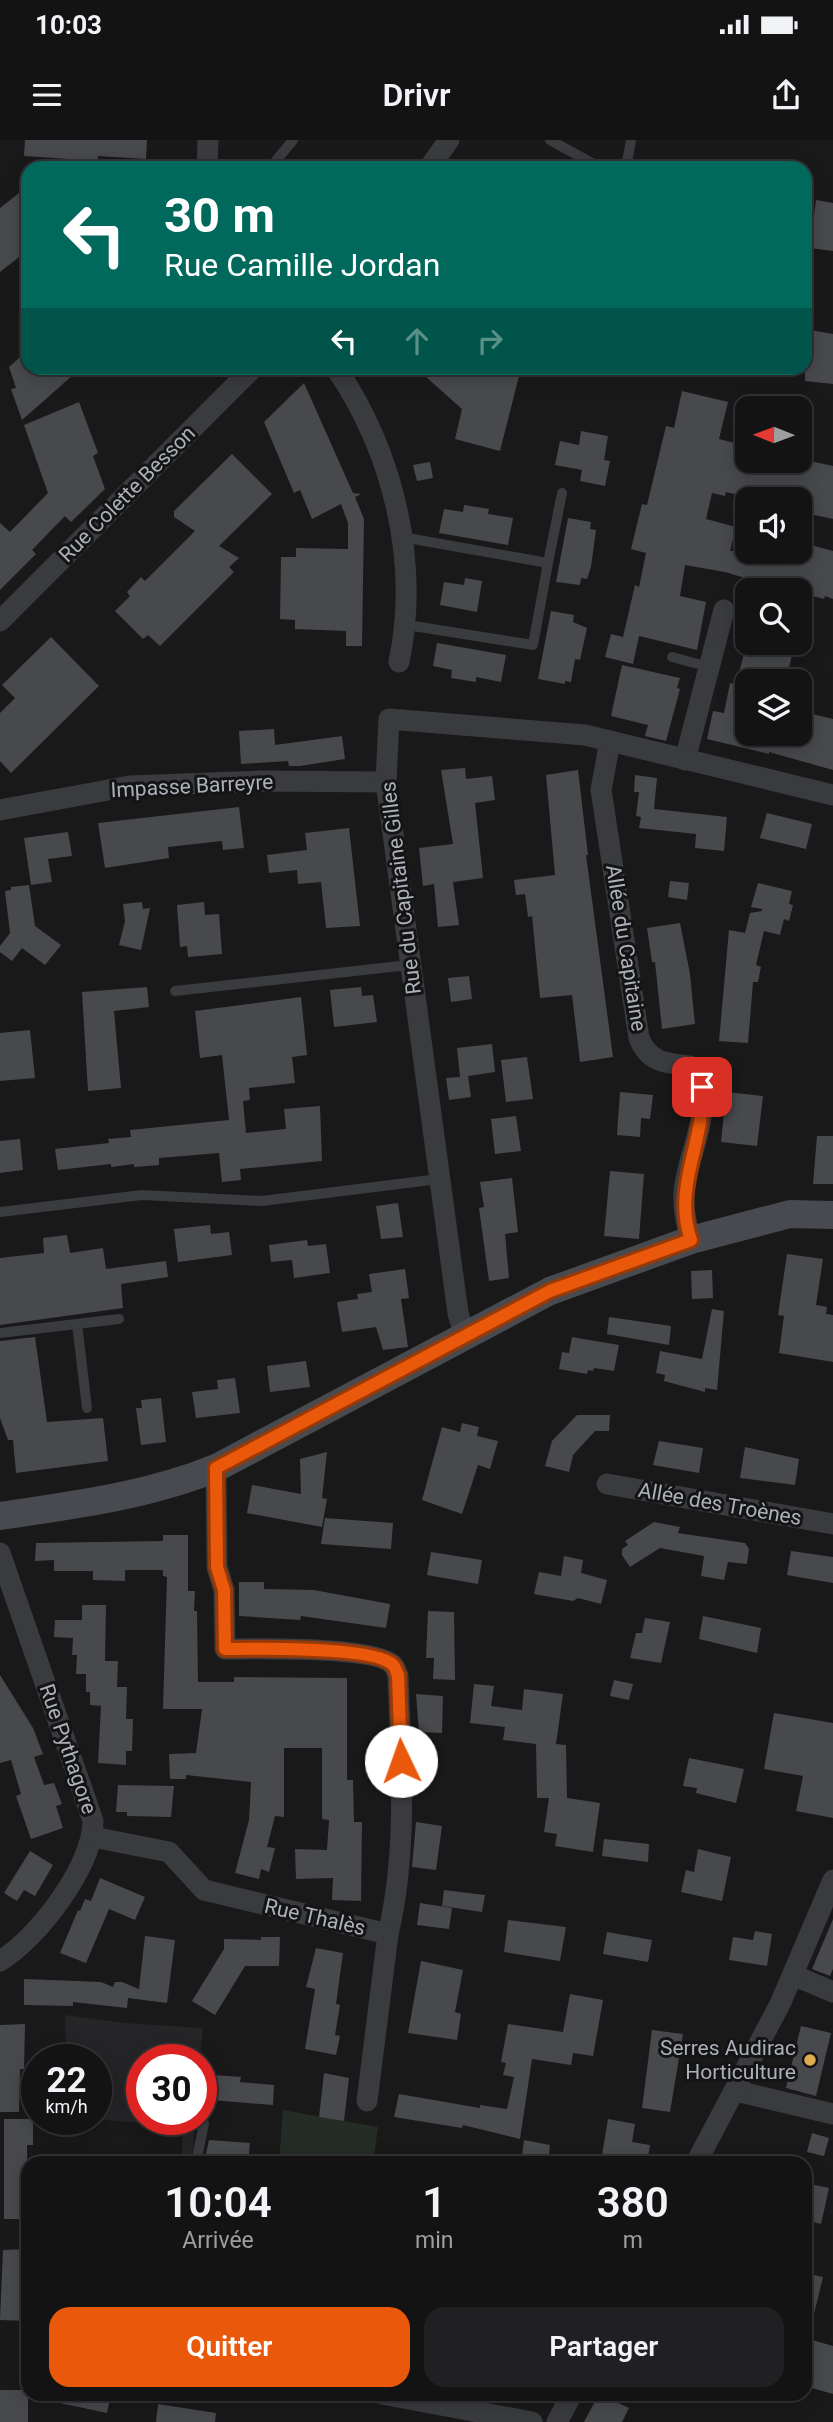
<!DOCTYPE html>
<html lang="fr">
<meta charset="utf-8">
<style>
:root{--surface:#131314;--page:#202022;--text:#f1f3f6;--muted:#9d9ea0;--line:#323234;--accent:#ea580c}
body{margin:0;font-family:Roboto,sans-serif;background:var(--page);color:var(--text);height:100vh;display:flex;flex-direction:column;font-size:26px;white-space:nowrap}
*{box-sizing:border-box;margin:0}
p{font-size:23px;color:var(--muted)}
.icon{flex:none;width:38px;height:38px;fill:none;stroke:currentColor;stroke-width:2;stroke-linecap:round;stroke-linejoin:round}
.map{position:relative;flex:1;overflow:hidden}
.panel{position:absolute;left:21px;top:2016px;width:791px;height:245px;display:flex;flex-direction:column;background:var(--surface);border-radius:21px;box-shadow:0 4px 18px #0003,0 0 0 2px var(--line)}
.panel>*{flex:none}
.guide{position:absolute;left:21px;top:21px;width:791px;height:214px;border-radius:21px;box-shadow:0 4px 18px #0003,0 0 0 2px var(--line);background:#00695c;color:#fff;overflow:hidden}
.needle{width:46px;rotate:271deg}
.fabs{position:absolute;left:735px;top:256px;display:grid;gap:14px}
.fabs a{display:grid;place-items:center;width:77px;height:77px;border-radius:14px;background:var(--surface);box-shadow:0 4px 18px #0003,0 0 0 2px var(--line);font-size:35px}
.speed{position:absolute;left:21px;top:1904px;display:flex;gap:14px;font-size:35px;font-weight:700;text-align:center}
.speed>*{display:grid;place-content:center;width:91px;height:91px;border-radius:50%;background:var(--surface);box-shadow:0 4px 18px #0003,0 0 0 2px var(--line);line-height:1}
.speed small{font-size:18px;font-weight:400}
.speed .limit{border:10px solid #d22;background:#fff;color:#111}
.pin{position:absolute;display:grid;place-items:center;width:60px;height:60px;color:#fff;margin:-30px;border-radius:14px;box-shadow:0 4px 10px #0006}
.me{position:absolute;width:77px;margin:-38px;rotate:357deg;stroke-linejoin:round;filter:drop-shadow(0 0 5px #0008)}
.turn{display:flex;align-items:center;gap:24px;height:147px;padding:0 28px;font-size:32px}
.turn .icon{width:91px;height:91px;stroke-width:2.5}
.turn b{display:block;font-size:49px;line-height:60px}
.lanes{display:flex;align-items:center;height:66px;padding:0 28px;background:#0003;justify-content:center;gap:35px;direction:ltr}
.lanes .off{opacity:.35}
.eta{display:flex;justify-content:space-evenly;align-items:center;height:119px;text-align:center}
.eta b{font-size:42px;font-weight:600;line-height:49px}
.primary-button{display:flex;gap:14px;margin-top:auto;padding:14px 28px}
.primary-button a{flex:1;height:80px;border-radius:21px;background:var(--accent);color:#fff;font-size:28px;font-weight:600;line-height:80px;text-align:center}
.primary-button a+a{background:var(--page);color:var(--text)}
.status{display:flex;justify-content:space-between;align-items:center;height:49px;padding:0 35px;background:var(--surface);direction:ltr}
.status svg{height:19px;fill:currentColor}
header{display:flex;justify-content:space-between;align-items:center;height:91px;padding:0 28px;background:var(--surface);font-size:32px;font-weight:600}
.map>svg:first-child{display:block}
.built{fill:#252527}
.green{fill:#252c26}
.building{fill:#48494d}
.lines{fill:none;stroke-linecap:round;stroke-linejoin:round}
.lane{stroke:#3a3b3f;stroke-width:10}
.street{stroke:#3a3b3f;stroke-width:21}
.secondary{stroke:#484a4f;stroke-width:28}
.route-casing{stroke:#983908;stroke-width:18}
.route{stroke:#ea580c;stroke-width:12}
.poi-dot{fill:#dead4d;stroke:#141415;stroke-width:2.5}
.labels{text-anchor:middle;stroke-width:6;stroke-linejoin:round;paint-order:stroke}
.street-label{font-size:21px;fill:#acb0b9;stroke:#141415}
.poi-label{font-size:21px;fill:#acb0b9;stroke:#141415;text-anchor:end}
</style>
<div class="status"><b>10:03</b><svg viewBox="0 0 49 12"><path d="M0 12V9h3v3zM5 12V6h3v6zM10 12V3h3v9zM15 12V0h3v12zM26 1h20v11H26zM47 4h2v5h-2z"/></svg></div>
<header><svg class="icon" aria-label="menu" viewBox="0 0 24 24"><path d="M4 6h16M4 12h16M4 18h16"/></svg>Drivr<svg class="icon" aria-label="share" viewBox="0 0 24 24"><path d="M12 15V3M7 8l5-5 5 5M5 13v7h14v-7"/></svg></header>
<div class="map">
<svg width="833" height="2282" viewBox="0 0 833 2282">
<rect width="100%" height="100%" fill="#19191a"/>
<polygon class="built" points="65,1875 125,1883 203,1888 200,1920 142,1920 142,1979 195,1979 192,2023 181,2023 183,1986 88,1979 96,1979 96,1920 66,1920"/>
<polygon class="green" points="283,1970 378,1987 373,2023 279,2023"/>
<g class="building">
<polygon points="25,0 147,0 146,19 98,16 98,21 24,16"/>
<polygon points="28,46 28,110 0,132 0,68"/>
<polygon points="816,60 833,63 833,111 810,108"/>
<polygon points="805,189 833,194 833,244 805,241"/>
<polygon points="28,210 28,228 81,228 22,280 11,249 16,248 9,227"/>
<polygon points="416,228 521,228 500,311 455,299 462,269"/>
<polygon points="304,243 353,353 361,354 355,357 364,379 362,506 346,506 346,491 295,489 295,480 280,479 281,417 296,417 296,408 348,409 348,383 341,364 312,379 300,350 294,353 264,282"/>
<polygon points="682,251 728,262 719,299 747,306 747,320 805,320 833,326 833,379 800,372 800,359 755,359 726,352 725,356 712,353 706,379 736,387 730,411 800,411 800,402 833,411 833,459 825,456 824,459 800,453 800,450 785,450 725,432 685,425 680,456 706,462 697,510 639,496 633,524 605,517 611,494 623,497 635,445 639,447 646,413 631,409 642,364 647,365 666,286 674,288"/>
<polygon points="79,262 98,313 93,316 105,349 71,382 65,376 32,410 36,414 0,450 0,383 10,392 48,353 24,285"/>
<polygon points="581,291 608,296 604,320 610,321 605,346 580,341 582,330 555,325 560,301 579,305"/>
<polygon points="232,314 272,354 219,406 239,418 229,427 234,432 160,506 148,495 143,499 115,471 130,456 127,452 141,437 145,441 195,391 174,377 174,371"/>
<polygon points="430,322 433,338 417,341 413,325"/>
<polygon points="464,365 489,369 488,374 513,378 508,405 439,393 444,369 463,372"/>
<polygon points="568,378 591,382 590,389 596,390 591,427 587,439 581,438 580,445 556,442"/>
<polygon points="465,438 482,441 477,472 440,465 444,442 464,445"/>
<polygon points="551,471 574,475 573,482 587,488 580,520 575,519 571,542 565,541 565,544 538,539"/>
<polygon points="51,497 99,546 11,633 0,621 0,573 15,558 2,545"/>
<polygon points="747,502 779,502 794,506 786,541 737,541"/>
<polygon points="437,503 506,515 501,542 476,537 476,542 451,538 452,530 433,526"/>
<polygon points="622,525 680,538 677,548 680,549 666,601 645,596 648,585 611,576"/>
<polygon points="730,543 747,547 747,593 800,593 804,572 833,579 833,630 769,612 769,614 707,599 713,571 724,573"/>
<polygon points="274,589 275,605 342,596 345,619 300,626 289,626 288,621 241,624 239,591"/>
<polygon points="465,628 466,639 492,636 495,660 475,663 483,738 453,742 459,785 438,787 434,744 423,746 419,708 453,704 441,630"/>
<polygon points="578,630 588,715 586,715 613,917 580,922 572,855 540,858 532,776 528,777 525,754 516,755 514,740 555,735 546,635"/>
<polygon points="635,635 657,638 654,669 727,677 724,711 695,708 696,694 639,688 641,677 636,676 639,652 634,652"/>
<polygon points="239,667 244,708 223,710 222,701 168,707 169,718 105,728 98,683"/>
<polygon points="767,673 812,684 806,709 760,698"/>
<polygon points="349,688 360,786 326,788 321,742 298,744 297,730 269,733 267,715 307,710 305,693"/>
<polygon points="68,692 72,716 48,719 52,742 31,745 24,698"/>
<polygon points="670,741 689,743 687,760 668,757"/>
<polygon points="758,743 792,751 789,764 793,765 789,781 784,779 780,795 764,791 756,825 761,827 758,842 753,842 748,903 719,901 729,790 745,793 750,773 762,771 762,769 751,767"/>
<polygon points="29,745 35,786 61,805 45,825 22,808 12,821 0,812 0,806 10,793 5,751 11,750 11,747"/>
<polygon points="142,762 143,769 150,768 141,810 119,805 125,781 123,764"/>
<polygon points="204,762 205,775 219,774 222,814 188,817 187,806 180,807 177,765"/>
<polygon points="680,783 690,834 695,884 662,889 655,822 652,822 647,788"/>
<polygon points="469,836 472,859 451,862 448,838"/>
<polygon points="147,847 149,867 114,871 121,948 88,951 82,852"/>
<polygon points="361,847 362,856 373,855 377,882 334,887 330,850"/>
<polygon points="301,857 307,915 292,917 295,943 249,948 250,960 243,961 246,993 286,989 284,969 320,966 322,1021 240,1029 241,1040 222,1042 219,1013 159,1018 159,1025 134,1027 134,1024 111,1027 111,1024 58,1030 55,1009 109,1003 108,999 131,997 130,990 229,980 222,915 200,918 195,871"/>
<polygon points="30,890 35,938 0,941 0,893"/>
<polygon points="492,904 495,932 468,936 471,957 449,960 446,938 460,937 457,908"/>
<polygon points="527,917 533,959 506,962 501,920"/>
<polygon points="620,952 653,955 650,979 641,978 640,997 617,995"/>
<polygon points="726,952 763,956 757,1006 721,1002"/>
<polygon points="516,976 521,1011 495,1014 491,979"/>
<polygon points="817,996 833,996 833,1044 813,1044"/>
<polygon points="20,999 23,1030 0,1033 0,1001"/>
<polygon points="610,1031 644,1034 639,1099 604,1096"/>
<polygon points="512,1038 518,1092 505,1094 509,1138 489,1141 479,1068 484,1067 480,1042"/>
<polygon points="398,1063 403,1097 381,1099 376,1066"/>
<polygon points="210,1085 211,1094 229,1092 232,1115 178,1122 174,1089"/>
<polygon points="67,1095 70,1113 103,1108 106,1129 166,1121 168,1137 121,1144 123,1168 0,1185 0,1118 44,1113 43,1098"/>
<polygon points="307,1100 308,1106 326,1104 330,1133 294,1138 292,1120 271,1122 269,1105"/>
<polygon points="787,1114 823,1119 816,1165 827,1167 826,1174 833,1175 833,1222 779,1213 784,1176 778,1175"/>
<polygon points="405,1129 409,1158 401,1159 408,1207 383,1210 376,1187 342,1192 337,1162 358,1159 357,1154 372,1152 369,1134"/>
<polygon points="712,1130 713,1158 692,1159 691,1131"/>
<polygon points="712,1169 724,1171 717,1250 705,1248 705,1252 664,1241 665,1235 656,1233 660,1211 702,1219"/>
<polygon points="609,1177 671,1186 669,1205 607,1194"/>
<polygon points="35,1197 47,1282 103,1278 108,1321 16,1333 13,1300 8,1300 0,1278 0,1201"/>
<polygon points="572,1197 619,1205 614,1231 594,1228 593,1231 588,1230 587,1234 559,1229 562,1212 569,1213"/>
<polygon points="306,1221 310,1247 270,1252 267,1226"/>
<polygon points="235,1238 240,1273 196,1278 192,1252 218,1249 217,1240"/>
<polygon points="161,1258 166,1302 141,1305 136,1268 142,1268 141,1260"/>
<polygon points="577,1275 610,1275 609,1291 595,1291 573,1315 569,1332 545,1326 552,1301"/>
<polygon points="462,1283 479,1287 477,1296 498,1301 490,1329 478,1325 462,1374 422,1360 442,1287 460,1292"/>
<polygon points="659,1301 703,1308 699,1333 653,1325"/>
<polygon points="745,1307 799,1319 795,1345 740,1338"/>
<polygon points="327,1312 322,1358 327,1359 322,1387 247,1373 252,1345 301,1354 300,1319"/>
<polygon points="325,1378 393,1383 391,1409 321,1404"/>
<polygon points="654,1382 680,1387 678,1393 745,1403 749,1409 747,1424 728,1422 724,1440 701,1436 704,1416 660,1408 630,1427 622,1415 622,1409 628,1405 625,1401"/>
<polygon points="163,1395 188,1395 188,1451 195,1451 194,1471 197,1471 198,1542 234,1542 234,1537 347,1538 347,1640 353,1640 354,1682 362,1682 361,1761 332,1760 333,1738 296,1739 295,1709 327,1710 329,1680 322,1679 322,1608 284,1608 284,1677 275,1676 267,1707 275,1708 269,1732 261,1729 259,1739 235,1733 249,1680 251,1642 186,1635 186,1639 170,1639 169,1614 196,1613 202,1569 163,1569 167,1437 163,1436 163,1430 125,1430 125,1441 93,1440 93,1431 54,1431 54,1420 35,1421 36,1403 163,1401"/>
<polygon points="791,1411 833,1417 833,1443 787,1435"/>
<polygon points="431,1412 482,1420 478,1444 427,1435"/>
<polygon points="564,1416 583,1420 581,1433 607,1440 601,1464 578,1458 573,1461 534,1454 539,1432 561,1436"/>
<polygon points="239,1442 264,1442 264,1449 314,1450 390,1464 386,1488 301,1476 300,1480 239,1476"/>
<polygon points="82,1465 106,1465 105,1521 118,1521 117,1547 127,1547 126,1579 133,1579 132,1611 126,1611 126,1625 98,1623 101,1566 90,1565 90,1552 86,1552 86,1534 76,1534 77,1515 72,1515 73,1498 54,1497 55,1480 82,1480"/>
<polygon points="428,1471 454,1472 455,1540 433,1539 434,1518 426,1518"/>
<polygon points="703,1476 761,1488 757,1513 699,1499"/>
<polygon points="645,1478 670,1482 661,1523 630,1518 636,1493 642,1493"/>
<polygon points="0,1535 33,1588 43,1614 34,1617 44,1645 54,1643 62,1664 56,1666 63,1688 31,1699 16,1656 21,1654 11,1620 0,1623"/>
<polygon points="614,1540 633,1544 629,1560 610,1556"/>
<polygon points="474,1544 494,1546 491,1566 522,1570 524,1549 563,1554 556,1604 566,1605 567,1658 600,1663 593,1712 555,1706 557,1694 544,1692 549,1658 537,1658 536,1604 503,1600 505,1587 470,1583"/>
<polygon points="416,1554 443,1556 442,1593 419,1592"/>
<polygon points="774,1573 833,1583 833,1678 796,1671 803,1636 764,1629"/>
<polygon points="689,1618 744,1629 736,1663 696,1653 697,1648 683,1646"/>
<polygon points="118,1645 174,1646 171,1677 127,1676 127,1672 116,1672"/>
<polygon points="416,1682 442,1686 436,1730 412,1727"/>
<polygon points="604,1699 649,1704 648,1722 602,1716"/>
<polygon points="698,1709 731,1717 722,1761 681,1752 686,1730 694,1732"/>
<polygon points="30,1711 53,1725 35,1756 24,1750 17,1761 4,1753"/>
<polygon points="100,1738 145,1757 135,1780 109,1769 86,1823 60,1813 78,1770 80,1771 85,1759 91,1761"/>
<polygon points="444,1750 485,1755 482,1772 442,1766"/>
<polygon points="420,1763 452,1768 449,1789 417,1785"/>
<polygon points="833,1779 833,1829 830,1836 812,1829"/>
<polygon points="508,1780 566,1787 560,1821 504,1812"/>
<polygon points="755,1791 772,1794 767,1826 729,1820 733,1797 753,1800"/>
<polygon points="607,1792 652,1800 648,1822 603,1814"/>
<polygon points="145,1796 175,1800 167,1863 128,1858 127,1868 73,1862 73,1866 24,1865 24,1839 101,1842 113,1847 115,1842 122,1842 139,1849"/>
<polygon points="261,1797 280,1797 279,1826 245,1826 215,1875 192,1861 224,1809 224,1799 261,1800"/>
<polygon points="316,1808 343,1813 336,1864 340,1865 335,1895 340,1896 336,1915 305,1909 315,1849 306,1847"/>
<polygon points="421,1821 463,1830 455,1872 461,1874 457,1900 408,1893"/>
<polygon points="570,1854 603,1860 593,1916 573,1913 571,1925 532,1919 520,1999 463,1985 462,1988 394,1977 399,1954 480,1968 480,1965 507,1969 514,1937 503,1935 506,1923 501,1922 508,1884 563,1892"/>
<polygon points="25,1884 24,1929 20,1929 19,1972 0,1972 0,1885"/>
<polygon points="801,1886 831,1893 816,1956 786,1948"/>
<polygon points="652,1890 683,1894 670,1972 642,1968"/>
<polygon points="324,1933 349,1938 344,1981 319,1977"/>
<polygon points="213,1935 241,1937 240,1942 274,1945 273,1965 211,1960"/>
<polygon points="4,1979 33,1979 33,2005 27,2005 28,2079 4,2079"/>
<polygon points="608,1979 635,1984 632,2002 650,2005 647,2023 602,2015"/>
<polygon points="812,1993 829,1998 824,2016 807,2012"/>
<polygon points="209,2000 250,2003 248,2023 204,2023"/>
<polygon points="524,2000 550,2005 548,2023 521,2023"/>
<polygon points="805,2043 829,2048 821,2084 805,2080"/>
<polygon points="28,2109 28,2181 0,2180 3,2110"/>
<polygon points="805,2133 823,2137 811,2186 805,2185"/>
<polygon points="812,2200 833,2206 833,2254 805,2246 805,2224"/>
<rect x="0" y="2250" width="28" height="32"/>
<polygon points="51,2254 111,2254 107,2273 50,2261"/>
<polygon points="599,2254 629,2268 622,2282 584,2282"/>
<polygon points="158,2264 216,2273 215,2282 156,2282"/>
</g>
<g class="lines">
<g class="lane">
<polyline points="550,0 601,28"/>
<polyline points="270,28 293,0"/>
<polyline points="626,28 631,0"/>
<polyline points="402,397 548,423 533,505 407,485"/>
<polyline points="548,423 562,353"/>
<polyline points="672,517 709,527"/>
<polyline points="175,851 409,825"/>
<polyline points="0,1072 142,1055 262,1061 439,1039"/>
<polyline points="77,1184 87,1268"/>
<polyline points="0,1193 119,1179"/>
<polyline points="196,2023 204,1983"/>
</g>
<g class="street">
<polyline points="207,28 208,0"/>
<polyline points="429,28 449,0"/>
<path d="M336,228C393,312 420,421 399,522"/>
<polyline points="0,481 253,228"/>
<path d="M610,601L601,650L639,898C649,923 666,923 690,926C720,963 687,1011 684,1052C683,1069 686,1084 691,1100"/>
<polyline points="685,620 724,470"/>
<polyline points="0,670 130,646 260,641 386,642"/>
<polyline points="465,1197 458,1173 386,642 389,579 585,595 833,655"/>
<path d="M216,1328L217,1427L224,1450L225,1509C253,1509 376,1506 393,1525C396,1528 396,1532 398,1535C401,1620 408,1711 388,1794"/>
<polyline points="607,1344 833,1384"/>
<path d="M0,1413L93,1681C93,1726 38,1798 0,1821"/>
<polyline points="93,1697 169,1712 204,1750 388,1794 367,1961"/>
<polyline points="793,1835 833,1852"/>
<polyline points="736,1951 833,1974"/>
<polyline points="696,2023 780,1864 833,1740"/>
<polyline points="382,2254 532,2282"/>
<polyline points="557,2282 572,2254"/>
</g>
<path class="secondary" d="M0,1376C73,1365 147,1356 216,1328L550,1151L691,1100L790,1074L833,1075"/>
</g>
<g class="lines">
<defs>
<path id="route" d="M401,1621L398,1535C396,1532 396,1528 393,1525C375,1506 254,1509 225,1509L224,1450L217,1427L216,1328L550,1151L691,1100C672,1046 706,1001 702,947"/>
</defs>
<use href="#route" class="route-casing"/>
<use href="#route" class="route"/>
</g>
<circle class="poi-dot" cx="810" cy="1920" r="7"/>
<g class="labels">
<g class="street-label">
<text transform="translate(127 354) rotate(-45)" y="7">Rue Colette Besson</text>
<text transform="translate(192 646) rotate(-3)" y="7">Impasse Barreyre</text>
<text transform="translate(401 748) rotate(-97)" y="7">Rue du Capitaine Gilles</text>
<text transform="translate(626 808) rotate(81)" y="7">Allée du Capitaine</text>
<text transform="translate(720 1364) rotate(10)" y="7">Allée des Troènes</text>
<text transform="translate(68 1609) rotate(71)" y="7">Rue Pythagore</text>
<text transform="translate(315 1777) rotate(13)" y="7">Rue Thalès</text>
</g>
<g class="poi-label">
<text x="796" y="1915">Serres Audirac<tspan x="796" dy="24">Horticulture</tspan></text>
</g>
</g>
</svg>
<div class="fabs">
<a><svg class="needle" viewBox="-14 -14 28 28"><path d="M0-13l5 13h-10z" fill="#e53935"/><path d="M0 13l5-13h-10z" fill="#9d9ea0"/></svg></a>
<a><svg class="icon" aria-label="sound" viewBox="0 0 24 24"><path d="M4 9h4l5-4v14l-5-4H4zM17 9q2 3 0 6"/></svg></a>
<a><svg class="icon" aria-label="search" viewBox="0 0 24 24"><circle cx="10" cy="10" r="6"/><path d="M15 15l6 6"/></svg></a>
<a><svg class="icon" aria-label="layers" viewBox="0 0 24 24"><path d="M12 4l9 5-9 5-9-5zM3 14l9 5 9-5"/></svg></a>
</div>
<div class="speed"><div>22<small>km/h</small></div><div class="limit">30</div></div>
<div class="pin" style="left:702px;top:947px;background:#d93025"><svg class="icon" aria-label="arrive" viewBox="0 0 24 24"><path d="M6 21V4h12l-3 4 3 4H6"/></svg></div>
<svg class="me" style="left:401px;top:1621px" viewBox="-20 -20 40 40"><circle r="19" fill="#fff"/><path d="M0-13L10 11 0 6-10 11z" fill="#ea580c"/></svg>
<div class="guide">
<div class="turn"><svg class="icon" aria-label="left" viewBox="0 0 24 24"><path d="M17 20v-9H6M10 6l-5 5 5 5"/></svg><div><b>30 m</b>Rue Camille Jordan</div></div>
<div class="lanes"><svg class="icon" aria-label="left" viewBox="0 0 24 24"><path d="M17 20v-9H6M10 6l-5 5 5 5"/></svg><svg class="icon off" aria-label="ahead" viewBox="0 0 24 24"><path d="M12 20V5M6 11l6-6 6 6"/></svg><svg class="icon off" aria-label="right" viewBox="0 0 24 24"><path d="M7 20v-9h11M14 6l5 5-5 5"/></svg></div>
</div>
<section class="panel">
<div class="eta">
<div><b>10:04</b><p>Arrivée</p></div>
<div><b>1</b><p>min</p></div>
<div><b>380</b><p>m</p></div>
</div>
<div class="primary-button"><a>Quitter</a><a>Partager</a></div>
</section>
</div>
